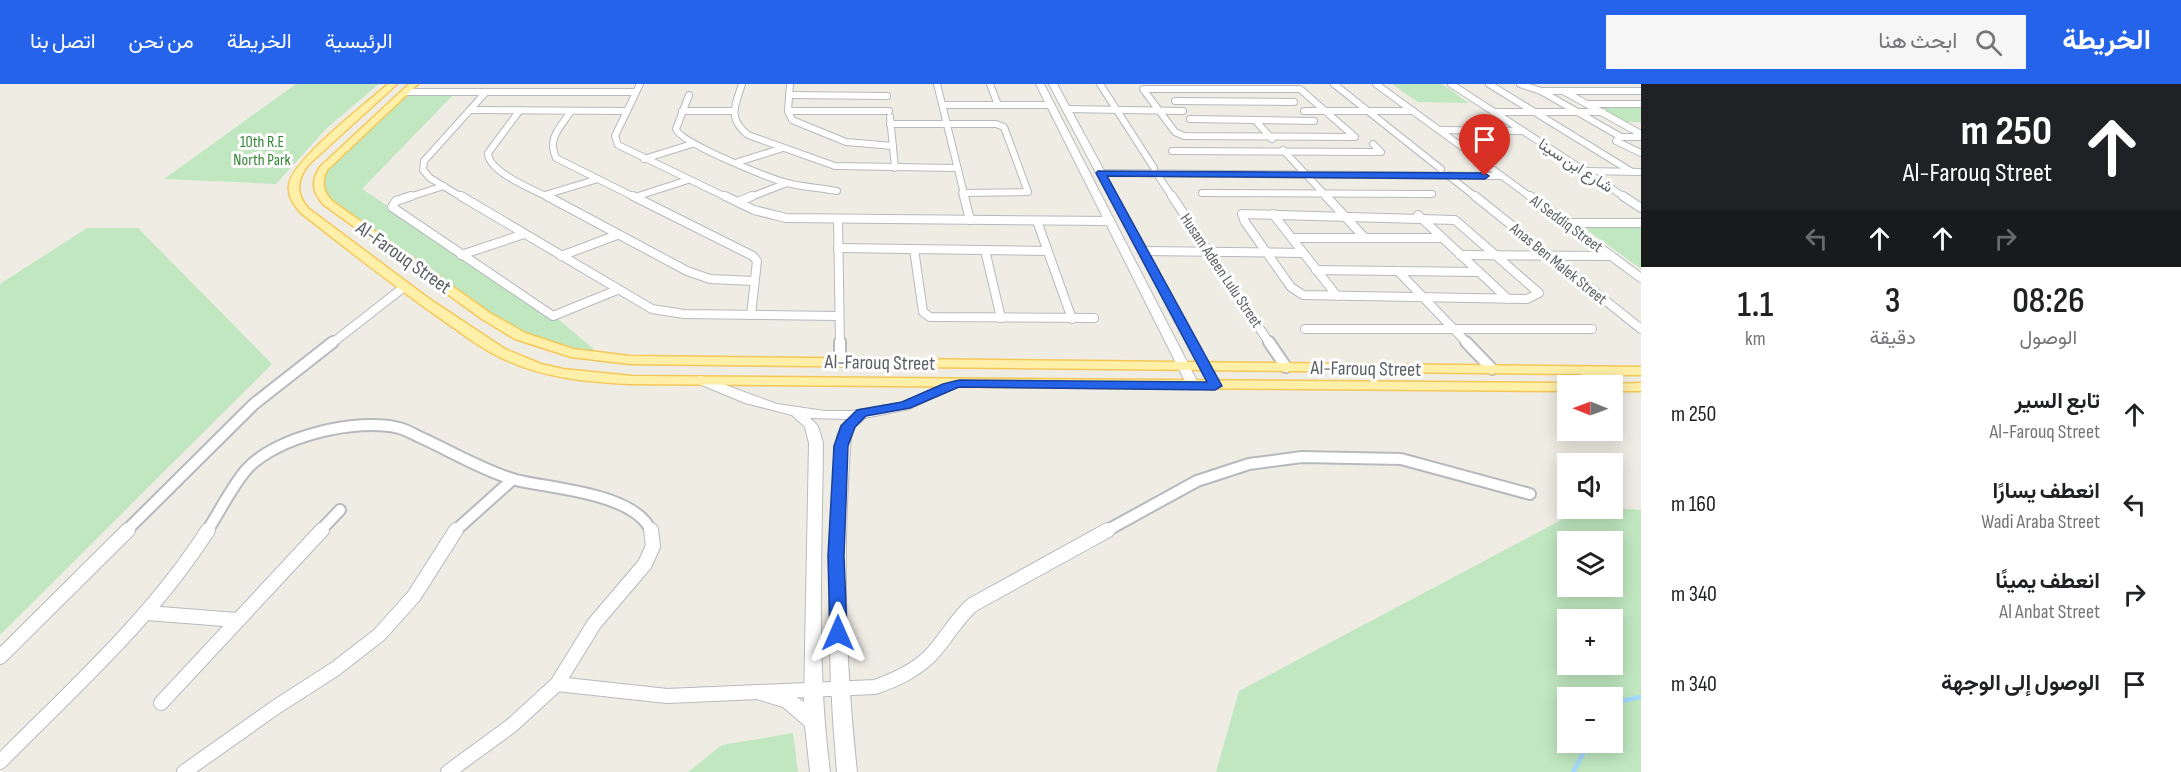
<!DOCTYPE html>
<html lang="ar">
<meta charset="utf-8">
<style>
:root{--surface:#fff;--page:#f6f6f6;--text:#202124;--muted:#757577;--accent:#2563eb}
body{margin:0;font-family:"Sofia Sans Condensed",Vazirmatn,sans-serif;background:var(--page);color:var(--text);direction:rtl;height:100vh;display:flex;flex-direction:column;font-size:22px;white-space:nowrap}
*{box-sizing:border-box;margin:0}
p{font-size:20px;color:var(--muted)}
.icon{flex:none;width:33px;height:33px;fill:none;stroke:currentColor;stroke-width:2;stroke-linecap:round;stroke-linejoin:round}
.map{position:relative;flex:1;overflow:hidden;direction:ltr}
.panel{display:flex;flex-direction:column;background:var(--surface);width:540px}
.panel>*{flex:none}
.hud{background:#202124;color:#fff;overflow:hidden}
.needle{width:39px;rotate:271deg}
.fabs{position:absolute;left:1557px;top:291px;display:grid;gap:12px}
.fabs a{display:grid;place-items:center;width:66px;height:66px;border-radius:0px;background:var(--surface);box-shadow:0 3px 15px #0003;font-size:30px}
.pin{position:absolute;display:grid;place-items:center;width:51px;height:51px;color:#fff;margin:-62px -26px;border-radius:50% 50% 50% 0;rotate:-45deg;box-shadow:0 0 6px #0007}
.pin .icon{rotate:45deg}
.me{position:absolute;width:66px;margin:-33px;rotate:0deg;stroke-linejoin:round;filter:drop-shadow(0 0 4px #0008)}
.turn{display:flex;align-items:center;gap:21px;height:126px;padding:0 30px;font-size:27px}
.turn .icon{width:78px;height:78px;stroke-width:2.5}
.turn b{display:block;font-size:42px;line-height:51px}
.lanes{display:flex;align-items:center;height:57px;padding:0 30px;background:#0003;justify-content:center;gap:30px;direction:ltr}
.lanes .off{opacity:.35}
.eta{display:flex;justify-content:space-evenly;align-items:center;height:102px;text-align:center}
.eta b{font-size:36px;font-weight:600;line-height:42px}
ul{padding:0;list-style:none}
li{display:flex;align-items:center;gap:18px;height:90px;padding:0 30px}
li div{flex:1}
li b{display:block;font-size:22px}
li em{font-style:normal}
header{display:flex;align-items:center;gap:36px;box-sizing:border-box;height:84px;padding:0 30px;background:var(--accent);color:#fff}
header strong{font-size:28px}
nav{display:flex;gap:33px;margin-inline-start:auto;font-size:21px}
.search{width:420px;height:54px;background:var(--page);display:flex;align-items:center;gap:15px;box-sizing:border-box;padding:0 21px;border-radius:0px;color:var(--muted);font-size:22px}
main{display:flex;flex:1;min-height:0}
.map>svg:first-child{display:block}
.green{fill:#c0e7c0;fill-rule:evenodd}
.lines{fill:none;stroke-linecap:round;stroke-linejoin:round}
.stream{stroke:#a4d9ff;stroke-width:4.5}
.street-far3-casing{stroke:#b6babe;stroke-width:8}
.street-far2-casing{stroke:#b6babe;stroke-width:10}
.street-far1-casing{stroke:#b6babe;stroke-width:14}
.street-casing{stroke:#b6babe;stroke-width:16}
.secondary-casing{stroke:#b7bbc0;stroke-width:2}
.primary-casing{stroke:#f5c757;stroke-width:3}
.street-far3{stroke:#fff;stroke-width:6}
.street-far2{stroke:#fff;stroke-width:8}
.street-far1{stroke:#fff;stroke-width:10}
.street{stroke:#fff;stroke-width:14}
.secondary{fill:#fff;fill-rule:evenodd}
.primary{fill:#fff0a9;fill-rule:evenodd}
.route{fill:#2563eb;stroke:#184099;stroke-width:1.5}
.labels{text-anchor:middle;stroke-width:6;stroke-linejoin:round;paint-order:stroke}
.far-park-label{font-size:16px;fill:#328635;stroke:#fff}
.far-street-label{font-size:16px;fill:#5c6065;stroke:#fff}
.street-label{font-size:20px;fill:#5c6065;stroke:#fff}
</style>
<header>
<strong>الخريطة</strong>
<div class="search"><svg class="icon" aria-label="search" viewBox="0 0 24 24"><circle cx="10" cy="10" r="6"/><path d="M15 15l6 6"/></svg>ابحث هنا</div>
<nav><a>الرئيسية</a><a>الخريطة</a><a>من نحن</a><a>اتصل بنا</a></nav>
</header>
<main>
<section class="panel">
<div class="hud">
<div class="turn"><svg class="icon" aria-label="ahead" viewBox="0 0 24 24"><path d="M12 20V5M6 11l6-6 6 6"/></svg><div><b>250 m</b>Al-Farouq Street</div></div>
<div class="lanes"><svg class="icon off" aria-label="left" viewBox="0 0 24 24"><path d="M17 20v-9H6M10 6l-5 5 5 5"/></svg><svg class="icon" aria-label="ahead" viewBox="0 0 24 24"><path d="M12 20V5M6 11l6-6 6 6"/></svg><svg class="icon" aria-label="ahead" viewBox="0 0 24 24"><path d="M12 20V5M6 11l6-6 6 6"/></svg><svg class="icon off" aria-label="right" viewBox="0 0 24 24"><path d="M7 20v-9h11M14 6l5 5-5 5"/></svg></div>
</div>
<div class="eta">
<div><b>08:26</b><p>الوصول</p></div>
<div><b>3</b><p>دقيقة</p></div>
<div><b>1.1</b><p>km</p></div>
</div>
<ul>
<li><svg class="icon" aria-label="ahead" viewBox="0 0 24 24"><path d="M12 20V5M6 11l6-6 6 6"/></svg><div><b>تابع السير</b><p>Al-Farouq Street</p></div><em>250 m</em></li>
<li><svg class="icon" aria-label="left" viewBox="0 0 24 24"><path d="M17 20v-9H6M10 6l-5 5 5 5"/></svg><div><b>انعطف يسارًا</b><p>Wadi Araba Street</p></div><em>160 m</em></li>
<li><svg class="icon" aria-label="right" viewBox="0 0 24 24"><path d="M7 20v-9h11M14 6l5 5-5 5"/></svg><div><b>انعطف يمينًا</b><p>Al Anbat Street</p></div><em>340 m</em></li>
<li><svg class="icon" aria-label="arrive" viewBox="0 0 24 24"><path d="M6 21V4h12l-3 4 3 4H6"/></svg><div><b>الوصول إلى الوجهة</b></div><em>340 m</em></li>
</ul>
</section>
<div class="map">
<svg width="1641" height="688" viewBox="0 0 1641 688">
<rect width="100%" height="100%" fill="#efece4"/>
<g class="green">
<polygon points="296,0 379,0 328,43 276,100 164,95"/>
<polygon points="1392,0 1442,0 1469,19 1418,18"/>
<polygon points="406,12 452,12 362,105 559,236 602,272 520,252 320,111 322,92 328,84"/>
<polygon points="1596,21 1641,22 1641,38 1625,38"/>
<polygon points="1583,143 1641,143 1641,185"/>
<polygon points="87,144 138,144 272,280 0,551 0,200"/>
<path d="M1613,424L1641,426V688H1216L1239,607L1582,425ZM1568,458H1612V502H1568ZM1568,536H1612V580H1568ZM1568,614H1612V658H1568Z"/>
<polygon points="793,649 798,688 688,688 722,661"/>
</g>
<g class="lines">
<g class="stream">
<polyline points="1612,619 1641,613"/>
<polyline points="1573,688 1583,670 1585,658"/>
</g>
<defs>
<g id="street-far3">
<polyline points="640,0 615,52 618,61 728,114"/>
<path d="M742,0C735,22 727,34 748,51L835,82L956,84"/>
<polyline points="790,0 788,27 792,36 846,58 893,62"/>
<polyline points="937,0 965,114"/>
<polyline points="990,0 998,21"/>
<polyline points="1100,0 1154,84"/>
<polyline points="1334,0 1441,85"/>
<polyline points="1376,0 1532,114"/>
<polyline points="1451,0 1626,114"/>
<polyline points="1489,0 1632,88"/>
<polyline points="1520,0 1541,7 1621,53 1641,53"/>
<polygon points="1143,5 1300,5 1355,53 1184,52 1175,48"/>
<polyline points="1541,7 1641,7"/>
<polyline points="405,8 636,8"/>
<polyline points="1565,8 1641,50"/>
<path d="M689,11L676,45C680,59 769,94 787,99C803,103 821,104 837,107"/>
<polyline points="789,11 887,12"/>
<polyline points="1175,17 1294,18"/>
<polyline points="1590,20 1641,20"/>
<polyline points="944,21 1051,21"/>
<polyline points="1066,25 1183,27"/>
<polyline points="470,26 627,27"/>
<path d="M520,26L488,69C488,88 534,106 550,114"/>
<path d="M571,27C560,44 547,54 556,74L636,114"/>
<polyline points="682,27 734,27"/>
<polyline points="788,27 889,27"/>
<polyline points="1304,27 1413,27"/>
<polyline points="1494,28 1603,28"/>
<polyline points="890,33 895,84"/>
<polyline points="1190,35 1314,37"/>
<polyline points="1255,36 1272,55"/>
<polyline points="890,40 996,40 1004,43 1028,108 962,109"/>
<polyline points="1439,46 1523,47"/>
<polyline points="1621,53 1616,57 1641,69"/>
<polyline points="1283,66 1328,114"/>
<polyline points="1172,67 1381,68 1373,60"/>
<polyline points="644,75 692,60"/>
<polyline points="738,78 783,64"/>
<polyline points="1585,87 1641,88"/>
<polyline points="1101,89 1502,92"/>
<polyline points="1157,90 1173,114"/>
<polyline points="1449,92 1477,114"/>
<polyline points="1202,109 1432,110"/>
<polyline points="545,111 598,95"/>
<polyline points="635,113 688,96"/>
<polyline points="406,114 444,102"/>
<polyline points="463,114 430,94 423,86 424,77 486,8"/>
<polyline points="748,114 787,99"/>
</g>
<g id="street-far2">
<polyline points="411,112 396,117 392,123 553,232 617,206"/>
<polyline points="461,112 652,225 684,230 839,232"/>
<polyline points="547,112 687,187 710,195 754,197"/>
<polyline points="633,112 753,172 757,177 751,231"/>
<polyline points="725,112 754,126 786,134 1110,137"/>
<polyline points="964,112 970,136"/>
<polyline points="1172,112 1270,260"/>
<polyline points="1326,112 1364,153"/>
<polyline points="1475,112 1641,245"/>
<polyline points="1530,112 1641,194"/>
<polyline points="1623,112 1641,124"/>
<polyline points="738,118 752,112"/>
<polygon points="1242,130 1455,136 1539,209 1527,215 1303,211 1291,203 1245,138"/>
<polyline points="1273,130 1337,212"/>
<polyline points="1418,131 1508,215"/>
<polyline points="838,136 840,260"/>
<polyline points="1037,137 1072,235"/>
<polyline points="1566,139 1641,139"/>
<polyline points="1293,154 1442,154"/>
<polyline points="838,164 1047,167"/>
<polyline points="914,165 923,228 930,233 1094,234"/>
<polyline points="985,166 1001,234"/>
<polyline points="1143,167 1303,169"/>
<polyline points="461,171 524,150"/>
<polyline points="1460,171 1611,172"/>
<polyline points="561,172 617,151"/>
<polyline points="1316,186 1478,188"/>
<polyline points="1398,187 1468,260"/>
<polyline points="1305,245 1592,245"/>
<polyline points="331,260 404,203"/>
</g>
<g id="street-far1">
<polyline points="840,258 840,277"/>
<polyline points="1269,258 1286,283"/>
<polyline points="1466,258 1492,285"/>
<polyline points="126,447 254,320 333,258"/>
<path d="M207,447C220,427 231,404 246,386C274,353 358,333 399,344C408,346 416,352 424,355C452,368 487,388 516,396C552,405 635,409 651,447"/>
<polyline points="320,447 340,426"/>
<polyline points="455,447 513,395"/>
<polyline points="1106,447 1197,397 1249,380 1302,373 1401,375 1530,410"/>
</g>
<g id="street">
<polyline points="147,529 237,536"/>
<polyline points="0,573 128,446"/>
<path d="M557,600L667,612L875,603C895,596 913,588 929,573C945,557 955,536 972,521L1108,446"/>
<polyline points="161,619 322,446"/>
<path d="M0,678C73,604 152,534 208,446"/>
<polyline points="184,688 276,623 335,585 379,551 414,512 456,446"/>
<polyline points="448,688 511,642 557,600 594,540 645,480 653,462 651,446"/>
</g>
<g id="secondary">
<polygon points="1036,0 1044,0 1199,301 1197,304 1189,304 1187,301"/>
<polygon points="1049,0 1057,0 1221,302 1220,305 1210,305 1209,302"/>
<path d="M701,292L777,320L825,327H851L900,319L955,296L959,295L965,299L909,325L865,334L854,344L851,352C842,464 845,577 857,688H837C827,576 826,463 837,352L841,342L847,335L810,334L818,342L823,359C822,468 816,580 830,688H810L805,642L783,623L753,614L750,609L753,604C768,599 791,609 804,618L809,359L805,343L792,331L745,319L697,299L695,296L697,293Z"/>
</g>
<g id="primary">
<path d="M388,0H397L308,81C297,96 295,110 309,125L428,214L505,265L541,280L563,285L631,292L1568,299L1574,302H1568V307L631,300C588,298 545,294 506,276C483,266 464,251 444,237C395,203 348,166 301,129C294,121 287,112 289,101C292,76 367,19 388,0Z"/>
<path d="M409,0H418L327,86C321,98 323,107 332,117L490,229L525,249L573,265L630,272L1641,283V291H1598L1608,300L1641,299V307H1612V302H1593L1581,290L630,280L571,273L515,255L482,235L324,121C313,109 310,98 320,83Z"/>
</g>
</defs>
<use href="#street-far3" class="street-far3-casing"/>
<use href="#street-far2" class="street-far2-casing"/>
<use href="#street-far1" class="street-far1-casing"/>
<use href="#street" class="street-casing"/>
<use href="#secondary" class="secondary-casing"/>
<use href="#primary" class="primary-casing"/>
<use href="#street-far3" class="street-far3"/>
<use href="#street-far2" class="street-far2"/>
<use href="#street-far1" class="street-far1"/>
<use href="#street" class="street"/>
<use href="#secondary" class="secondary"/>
<use href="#primary" class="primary"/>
</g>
<polygon class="route" points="1098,87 1485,89 1489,92 1485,95 1107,92 1222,302 1215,306 959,303 910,324 866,332 855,343 848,362 844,472 847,549 845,553 838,555 832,553 830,549 828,472 834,362 841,342 857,326 902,318 943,300 959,296 1207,298 1096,89"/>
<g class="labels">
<g class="far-park-label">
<text x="262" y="63">10th R.E<tspan x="262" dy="18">North Park</tspan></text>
</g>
<g class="far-street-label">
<text transform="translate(1576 81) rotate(33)" y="6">شارع ابن سينا</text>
<text transform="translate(1567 139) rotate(36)" y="6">Al Seddiq Street</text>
<text transform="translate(1559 179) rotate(39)" y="6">Anas Ben Malek Street</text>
<text transform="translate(1222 186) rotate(56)" y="6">Husam Adeen Lulu Street</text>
</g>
<g class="street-label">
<text transform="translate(404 173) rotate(35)" y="7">Al-Farouq Street</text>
<text transform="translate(880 278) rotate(1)" y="7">Al-Farouq Street</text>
<text transform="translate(1366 284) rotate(1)" y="7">Al-Farouq Street</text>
</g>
</g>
</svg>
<div class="fabs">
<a><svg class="needle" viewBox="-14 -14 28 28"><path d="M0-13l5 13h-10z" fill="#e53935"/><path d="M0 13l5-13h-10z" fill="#757577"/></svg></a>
<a><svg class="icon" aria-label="sound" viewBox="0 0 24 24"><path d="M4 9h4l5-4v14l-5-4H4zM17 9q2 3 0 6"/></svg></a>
<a><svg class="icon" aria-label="layers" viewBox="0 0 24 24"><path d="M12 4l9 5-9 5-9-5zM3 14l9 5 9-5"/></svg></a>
<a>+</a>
<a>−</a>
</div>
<div class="pin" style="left:1485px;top:92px;background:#d93025"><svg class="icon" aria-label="arrive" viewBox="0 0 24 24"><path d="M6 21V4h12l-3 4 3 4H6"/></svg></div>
<svg class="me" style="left:838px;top:549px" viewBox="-20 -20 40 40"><path d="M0-17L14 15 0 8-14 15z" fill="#2563eb" stroke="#fff" stroke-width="4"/></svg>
</div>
</main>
